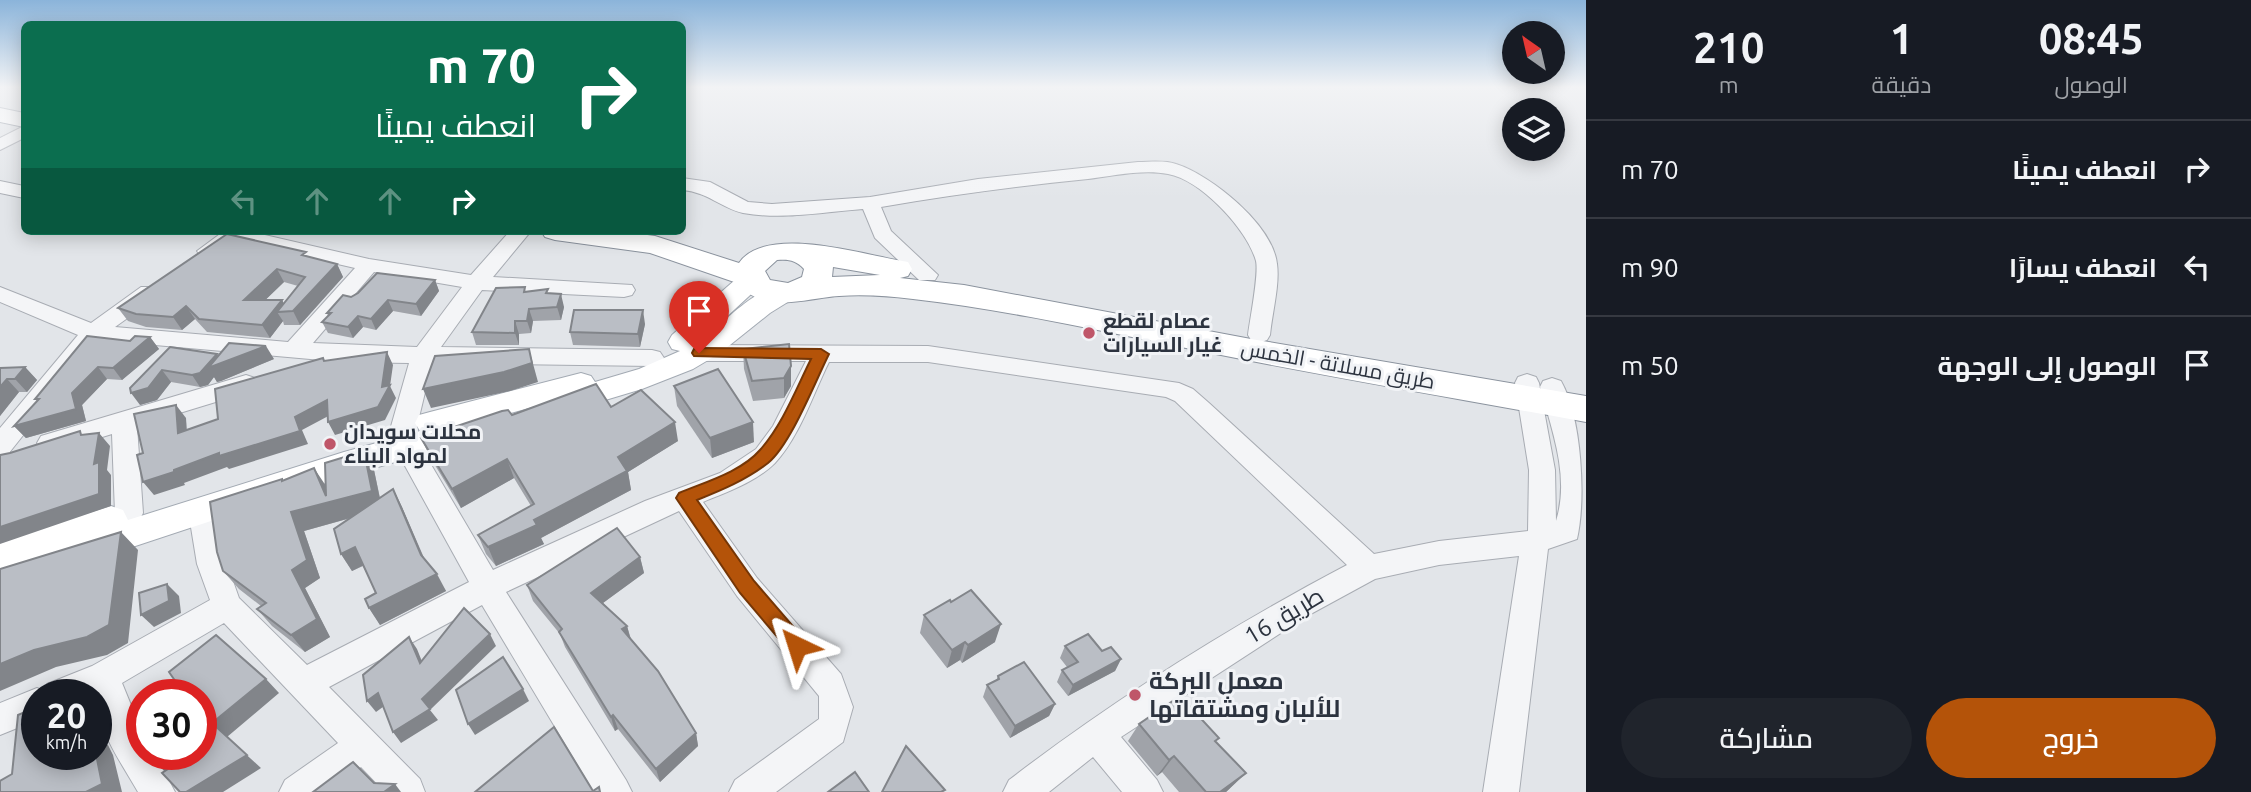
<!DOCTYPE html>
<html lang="ar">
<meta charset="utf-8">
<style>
:root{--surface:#171b24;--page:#20242c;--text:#f1f3f6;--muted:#9ea1a6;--line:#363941;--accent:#b45309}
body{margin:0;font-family:Ubuntu,Cairo,sans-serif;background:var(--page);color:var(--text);direction:rtl;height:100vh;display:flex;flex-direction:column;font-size:26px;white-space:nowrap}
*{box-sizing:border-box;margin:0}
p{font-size:23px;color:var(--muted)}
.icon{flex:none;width:38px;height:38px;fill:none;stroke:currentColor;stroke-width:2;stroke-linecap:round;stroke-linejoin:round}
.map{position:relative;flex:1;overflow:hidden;direction:ltr}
.details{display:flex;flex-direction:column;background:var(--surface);width:665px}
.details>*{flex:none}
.hud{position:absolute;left:21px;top:21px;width:665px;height:214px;border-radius:10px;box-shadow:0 4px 18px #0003;direction:rtl;background:#0b6e4f;color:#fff;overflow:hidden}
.needle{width:46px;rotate:326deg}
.tools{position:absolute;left:1502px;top:21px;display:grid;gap:14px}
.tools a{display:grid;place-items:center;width:63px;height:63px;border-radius:50%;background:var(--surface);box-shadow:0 4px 18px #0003;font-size:35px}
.speed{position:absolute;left:21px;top:679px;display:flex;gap:14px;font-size:35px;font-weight:700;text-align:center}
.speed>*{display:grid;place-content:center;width:91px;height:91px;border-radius:50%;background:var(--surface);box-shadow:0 4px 18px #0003;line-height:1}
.speed small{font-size:18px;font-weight:400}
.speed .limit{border:10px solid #d22;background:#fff;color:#111}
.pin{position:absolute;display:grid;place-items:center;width:60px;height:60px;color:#fff;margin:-72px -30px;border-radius:50% 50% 50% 0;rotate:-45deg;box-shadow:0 0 7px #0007}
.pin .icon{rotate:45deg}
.me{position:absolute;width:77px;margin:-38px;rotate:319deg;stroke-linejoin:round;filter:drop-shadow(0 0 5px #0008)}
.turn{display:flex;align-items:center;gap:24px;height:147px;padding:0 35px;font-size:32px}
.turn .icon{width:91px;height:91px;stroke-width:2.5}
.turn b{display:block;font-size:49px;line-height:60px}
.lanes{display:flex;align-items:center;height:66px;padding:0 35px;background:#0003;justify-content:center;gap:35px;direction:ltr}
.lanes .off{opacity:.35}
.eta{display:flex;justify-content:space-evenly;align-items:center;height:119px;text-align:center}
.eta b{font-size:42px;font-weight:600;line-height:49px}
.cta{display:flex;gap:14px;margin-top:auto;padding:14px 35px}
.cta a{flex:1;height:80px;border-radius:42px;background:var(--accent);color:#fff;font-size:28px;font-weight:600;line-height:80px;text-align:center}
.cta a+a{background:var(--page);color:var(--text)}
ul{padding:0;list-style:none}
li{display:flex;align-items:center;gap:21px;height:98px;padding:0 35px;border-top:2px solid var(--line)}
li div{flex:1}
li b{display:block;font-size:26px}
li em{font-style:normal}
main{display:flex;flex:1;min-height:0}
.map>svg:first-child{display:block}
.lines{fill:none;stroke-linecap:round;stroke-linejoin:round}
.minor-casing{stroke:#a8acb3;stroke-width:2}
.major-casing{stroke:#a3aab3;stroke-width:2}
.highway-casing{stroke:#8b939e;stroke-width:2}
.minor{fill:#f4f5f7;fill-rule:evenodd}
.major{fill:#fff;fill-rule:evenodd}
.highway{fill:#fff;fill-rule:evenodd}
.wall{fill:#a0a3a9;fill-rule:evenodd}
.shaded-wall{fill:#82858a}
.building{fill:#babec5;stroke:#82858a;stroke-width:2}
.route{fill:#b45309;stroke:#753606;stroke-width:2}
.poi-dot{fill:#bf5669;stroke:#f1f3f6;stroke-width:2.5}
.labels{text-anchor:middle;stroke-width:6;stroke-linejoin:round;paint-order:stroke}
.poi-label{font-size:21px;font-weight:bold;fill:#2c333f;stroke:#f1f3f6;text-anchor:start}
.street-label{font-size:21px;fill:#2c333f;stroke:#f1f3f6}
.near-street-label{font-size:24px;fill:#2c333f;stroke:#f1f3f6}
.near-poi-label{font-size:24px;font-weight:bold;fill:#2c333f;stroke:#f1f3f6;text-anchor:start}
</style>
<main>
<section class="details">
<div class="eta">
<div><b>08:45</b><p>الوصول</p></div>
<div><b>1</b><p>دقيقة</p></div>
<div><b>210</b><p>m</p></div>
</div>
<ul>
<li><svg class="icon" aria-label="right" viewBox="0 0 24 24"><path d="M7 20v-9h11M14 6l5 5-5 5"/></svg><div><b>انعطف يمينًا</b></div><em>70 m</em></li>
<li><svg class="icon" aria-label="left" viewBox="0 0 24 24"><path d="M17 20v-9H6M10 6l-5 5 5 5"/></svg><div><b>انعطف يسارًا</b></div><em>90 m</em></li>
<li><svg class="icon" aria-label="arrive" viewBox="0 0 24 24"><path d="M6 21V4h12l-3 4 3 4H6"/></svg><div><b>الوصول إلى الوجهة</b></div><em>50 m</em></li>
</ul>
<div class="cta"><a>خروج</a><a>مشاركة</a></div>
</section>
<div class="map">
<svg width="1586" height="792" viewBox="0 0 1586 792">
<rect width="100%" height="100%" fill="#e2e5e9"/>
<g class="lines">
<defs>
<g id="minor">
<polygon points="24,126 24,138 0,150 0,138"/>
<path d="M1138,162C1150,162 1165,160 1176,164C1211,175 1273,225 1277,264C1280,284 1272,314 1270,335L1267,340L1259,343L1251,340L1248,335C1250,319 1259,274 1256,261C1247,229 1201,180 1168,174C1143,169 1112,176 1088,179C1018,186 950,195 881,207L891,231L938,275L935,280H919L875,238L863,209C824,212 782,220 743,213C721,208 708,192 682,190V178L710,182L748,202L772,204L870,197L978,179Z"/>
<polygon points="0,181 24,186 24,198 0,193"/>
<path d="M234,231H247L369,259L471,275L510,231H531L493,277L632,285L635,290L632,295L624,297L482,290L441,347L652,350L660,352L664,358L660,364L652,366L432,363L416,430L410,437L416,439L493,570L645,501L720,473L756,449L773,426L806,361H700L692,359L688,353L692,347L700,345L928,346L1179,383L1193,389L1209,403L1374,554L1439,541L1528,531L1529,470L1515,383L1518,377L1527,374L1536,377L1539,383L1555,470L1556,521C1570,477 1552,430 1540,387L1543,381L1552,378L1561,381C1582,418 1586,500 1577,539L1548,549L1519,792H1483L1519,556L1439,565L1375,579L1307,616L1121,737L1157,780L1163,792H1122L1093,757L1049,792H1003L1009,780C1115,699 1229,627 1347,565L1175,401L1166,397L928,362H829C813,394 800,436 775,463C756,482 727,492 703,502L757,578L841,674L853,707L843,742L776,792H729L735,780L819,719V696L737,596L679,511L506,592L626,780L632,792H594L482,605L329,687L420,779L425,792H385L361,767L327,792H279L285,780L338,743L224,623L122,683L142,732V754H155L175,792H138C122,764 96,728 96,695H37V720L0,735V703L37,688L44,691L47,684L92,666L210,600L197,564L188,509L192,501L202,498L212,501L216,509L227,564L239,598L307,665L469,582L394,446L400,438L394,437L390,430L409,363L344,362L99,340L9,453L0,456V428L78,335L0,302V287L91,323L141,287H157L160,292L157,297L115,327L288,342L355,268L242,242L233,243L207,257L200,255L197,251L220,234ZM374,272L462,287L417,347L313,343Z"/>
<polygon points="246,375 255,378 258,384 255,390 137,426 143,513 139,521 129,524 119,521 115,513 112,434 50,453 41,450 37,443 41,436"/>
</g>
<path id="major" d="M752,271L761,273L765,279L761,285L708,334C730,318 762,280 791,288L795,294L791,300L770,313L720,353L693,369L642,389L562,413L551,410L547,403L470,424L475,432L471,440L347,476L87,562L75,557L70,548L0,571V541L111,506L123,510L128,520L344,452L420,431L415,423L419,415L430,412L581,373L591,376L595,382L639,369L680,351L672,349L668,342L672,335L743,273Z"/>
<g id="highway">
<polygon points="0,108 24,113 24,127 0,122"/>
<path d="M541,231H617L655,236L739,263C765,225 857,253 897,260L908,262L912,269L908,276L900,278L964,285L1251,339L1586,396V422C1466,400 1346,380 1226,356C1122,336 1018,311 913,299C888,296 864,294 839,296C807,298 762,315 740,284L650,253L555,240L545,237ZM777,260C788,259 796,260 804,269L802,277L788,283L770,280L765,271ZM833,267L880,275L832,277Z"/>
</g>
</defs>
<use href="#minor" class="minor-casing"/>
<use href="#major" class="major-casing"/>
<use href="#highway" class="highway-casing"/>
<use href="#minor" class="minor"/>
<use href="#major" class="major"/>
<use href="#highway" class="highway"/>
</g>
<g class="wall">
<path d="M308,257L337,264L343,277L300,325H284L283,321L270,338L207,332L195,319L182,330L146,327L128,321L118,308ZM284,282L298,286L284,304L282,300H265Z"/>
<polygon points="435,280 439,291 421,316 393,311 376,330 363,327 353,338 328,333 322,322 328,316 327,313 351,297"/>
<polygon points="526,292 549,293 564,307 561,320 533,321 531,333 519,334 519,345 476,345 472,332"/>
<polygon points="645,324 640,347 573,345 570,332"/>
<polygon points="150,337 159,349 122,380 107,379 82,405 86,421 26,438 14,426 37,401 35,399 130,341"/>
<polygon points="170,347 218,356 274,359 221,381 217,382 214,377 208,385 200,387 171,382 157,400 140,405"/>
<polygon points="743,349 791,366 791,386 784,398 753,401 744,369"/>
<polygon points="25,367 37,380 27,392 19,392 0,416 0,368"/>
<polygon points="674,386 754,442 712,458 677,406"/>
<polygon points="611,407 678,441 628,472 631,490 541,538 544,544 496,566 486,554 478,535 531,506 514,478 461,508 430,457 421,438 512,415"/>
<polygon points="364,451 374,470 380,498 393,489 402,507 425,560 446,591 380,625 369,608 376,593 363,566 352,571 341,554 351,518 304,531 320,578 305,588 330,637 305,652 272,626 257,609 261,606 239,589 223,571 283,481 326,486"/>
<polygon points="640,557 644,573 603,603 627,626 631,639 696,733 698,746 660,782 618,729 615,731 565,647 560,634 533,601 527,585"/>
<polygon points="924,615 995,642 962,663 960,660 947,668 920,633"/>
<polygon points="1065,646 1102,651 1121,659 1115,671 1068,696 1057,682 1062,670 1067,667 1060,658"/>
<polygon points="998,676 1055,704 1049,716 1010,738 983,697 987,685 996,681"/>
<polygon points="1139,724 1216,742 1246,773 1226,792 1179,792 1162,772 1157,776 1128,741"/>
</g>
<g class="shaded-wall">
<polygon points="337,264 343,277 300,325 293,311"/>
<polygon points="277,269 284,282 252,313 244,300"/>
<polygon points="435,280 439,291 421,316 416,304"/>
<polygon points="561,294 564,307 561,320 557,307"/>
<polygon points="282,300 288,311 277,312 283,321 270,338 262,325"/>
<polygon points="388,300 393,311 376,330 371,319"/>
<polygon points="186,306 195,319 182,330 173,317"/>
<polygon points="529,309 533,321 531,333 527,321"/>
<polygon points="643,310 645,324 640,347 638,334"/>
<polygon points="358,316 363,327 353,338 348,327"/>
<polygon points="515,321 519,334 519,345 515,333"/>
<polygon points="150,337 159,349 122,380 113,368"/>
<polygon points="266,346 274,359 221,381 217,382 214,377 208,385 200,387 192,375 217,354 222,363"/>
<polygon points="529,349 538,382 510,391 431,408 423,389"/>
<polygon points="387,352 393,365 390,386 396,398 385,420 335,435 328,422 382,387"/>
<polygon points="791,366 791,386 784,398 784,378"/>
<polygon points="25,367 37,380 27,392 15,379"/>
<polygon points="98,367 107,379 82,405 86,421 26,438 14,426 72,393"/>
<polygon points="162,370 171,382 157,400 140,405 131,393"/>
<polygon points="7,379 19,392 0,416 0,387"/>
<polygon points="327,400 334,413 302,430 308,444 229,469 227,467 184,483 185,485 154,495 143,482 295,417"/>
<polygon points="176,405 186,418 188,447 178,433"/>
<polygon points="675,422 678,441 628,472 631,490 541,538 544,544 496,566 488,547 534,520 618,457"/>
<polygon points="753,422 754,442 712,458 710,438"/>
<polygon points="99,433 110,446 107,470 111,475 111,506 0,544 0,527 94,464"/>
<polygon points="364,451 374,470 382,509 304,531 320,578 305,588 330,637 305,652 291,635 291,512 326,496 314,468 326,486"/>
<polygon points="507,459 514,478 461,508 452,489"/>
<polygon points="393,489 402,507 430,573 421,555"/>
<polygon points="121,532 138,550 128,643 107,655 56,667 0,691 0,664"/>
<polygon points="355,547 366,564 352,571 341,554"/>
<polygon points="640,557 644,573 596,608 591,593"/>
<polygon points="437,574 446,591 380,625 369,608"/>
<polygon points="167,584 179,596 181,613 154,627 141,615"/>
<polygon points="1001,624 995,642 962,663 968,645"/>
<polygon points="627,626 631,641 622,629"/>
<polygon points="490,634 496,646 430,710 438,720 401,743 393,732 422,699"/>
<polygon points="409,637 417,649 427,674 420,663"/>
<polygon points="965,642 960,660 947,668 952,650"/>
<polygon points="1121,659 1115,671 1068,696 1073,685"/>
<polygon points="266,679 279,693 227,737 261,768 223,792 186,792 212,723"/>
<polygon points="74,689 82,695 75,695"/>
<polygon points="523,689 529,701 475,735 468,724"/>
<polygon points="378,693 387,704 376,712 367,701"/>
<polygon points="1055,704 1049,716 1010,738 1015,726"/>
<polygon points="613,715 618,729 615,731 611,717"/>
<polygon points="96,727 97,737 108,745 113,755 122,792 86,792 96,754"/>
<polygon points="696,733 698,746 660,782 656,769"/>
<polygon points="170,754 173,754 189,767 170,775 153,762"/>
<polygon points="1174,756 1162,772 1157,776 1169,760"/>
<polygon points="1246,773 1226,792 1220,792"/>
<polygon points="395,784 401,792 384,792"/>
</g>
<g class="building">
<polygon points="227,234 306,252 302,255 337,264 293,311 277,312 305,277 277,269 244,300 282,300 262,325 199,319 186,306 173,317 136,314 118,308"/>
<polygon points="377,273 435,280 416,304 388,300 371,319 358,316 348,327 322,322 331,313 327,313 343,295 351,297 358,293"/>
<polygon points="525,287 524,292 548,289 546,293 561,294 557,307 529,309 527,321 515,321 515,333 472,332 496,288"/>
<polygon points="574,310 643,310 638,334 570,332"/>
<polygon points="87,336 130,341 135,336 150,337 113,368 98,367 72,393 76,409 14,426 39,399 35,399"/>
<polygon points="229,343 266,346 208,368"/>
<polygon points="789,344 791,366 784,378 752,381 743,349"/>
<polygon points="170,347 217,354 200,373 192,375 162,370 148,388 131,393 130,388"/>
<polygon points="529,349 532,363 504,372 423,389 435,356"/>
<polygon points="387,352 382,387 390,385 378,407 328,422 327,400 295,417 300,431 219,456 219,453 174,470 174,472 143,482 137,455 143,453 134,414 176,405 178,433 218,419 215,389 323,358 324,361"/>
<polygon points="25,367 15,379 7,379 0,387 0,368"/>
<polygon points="718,369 753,422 710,438 674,386"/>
<polygon points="596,384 611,407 641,390 675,422 618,457 627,471 534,520 537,525 488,547 478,535 534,504 507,459 452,489 421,438 502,411 508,410 512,415"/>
<polygon points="80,431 81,435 99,433 94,464 99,462 99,494 0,527 0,455 10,453"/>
<polygon points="364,451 372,491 291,512 307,560 292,570 317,619 291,635 257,609 266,603 223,571 217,552 210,502 282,479 282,481 314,468 326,496 325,463"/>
<polygon points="393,489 421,555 437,574 369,608 365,599 376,593 355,547 341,554 334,529"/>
<polygon points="617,528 640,557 591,593 627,626 622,629 658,671 696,733 656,769 613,715 611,717 559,632 562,629 527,585"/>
<polygon points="121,532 109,625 87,637 34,650 0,664 0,569"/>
<polygon points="167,584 169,601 141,615 139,593"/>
<polygon points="971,590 1001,624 968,645 965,642 952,650 924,615 950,600 951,602"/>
<polygon points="464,608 490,634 422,699 430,709 393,732 378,693 367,701 363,675 409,637 420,663"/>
<polygon points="1088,634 1102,651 1111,647 1121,659 1073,685 1062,670 1078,662 1065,646"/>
<polygon points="216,635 266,679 212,723 247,755 186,792 180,792 162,773 177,763 172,754 201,754 201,695 185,695 169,672"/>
<polygon points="503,657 523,689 468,724 456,690"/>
<polygon points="1024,662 1055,704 1015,726 987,685 999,679 998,676"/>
<polygon points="74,689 75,695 62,695"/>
<polygon points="1180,696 1219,738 1215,741 1246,773 1220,792 1206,792 1174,756 1169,760 1139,724"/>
<polygon points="37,707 37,754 96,754 102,784 86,792 0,792 0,781 12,774 18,715"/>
<polygon points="554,727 593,791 599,787 600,792 475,792"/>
<polygon points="906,746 945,790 941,792 882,792"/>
<polygon points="148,754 170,754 153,762"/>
<polygon points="353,762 374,783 395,784 384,792 313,792"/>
<polygon points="855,772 869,792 828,792"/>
</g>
<linearGradient id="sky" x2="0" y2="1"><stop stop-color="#8bb4da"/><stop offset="0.44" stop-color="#f2f3f5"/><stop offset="1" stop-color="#f2f3f5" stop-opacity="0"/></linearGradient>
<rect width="1586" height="198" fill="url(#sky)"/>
<path class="route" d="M699,348L821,349L829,354C815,382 791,444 768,463C746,480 722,490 697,500L754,581L804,639L807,646L804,652L797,655L790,652L740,593L676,498L679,493C705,482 741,472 760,450C783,424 796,389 811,359L694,356L692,353L694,349Z"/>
<g class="poi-dot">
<circle cx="1089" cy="333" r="7"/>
<circle cx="330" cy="444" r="7"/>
<circle cx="1135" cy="695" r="7"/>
</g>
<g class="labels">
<g class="poi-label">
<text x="1103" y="328">عصام لقطع<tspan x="1103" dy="24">غيار السيارات</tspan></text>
<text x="344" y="439">محلات سويدان<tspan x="344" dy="24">لمواد البناء</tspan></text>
</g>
<g class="street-label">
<text transform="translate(1338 365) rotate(10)" y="7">طريق مسلاتة - الخمس</text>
</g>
<g class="near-street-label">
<text transform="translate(1284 616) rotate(-31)" y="8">طريق 16</text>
</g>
<g class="near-poi-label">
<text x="1149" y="689">معمل البركة<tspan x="1149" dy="28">للألبان ومشتقاتها</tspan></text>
</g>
</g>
</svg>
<div class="tools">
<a><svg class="needle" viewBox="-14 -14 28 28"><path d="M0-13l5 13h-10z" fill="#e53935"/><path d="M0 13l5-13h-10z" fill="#9ea1a6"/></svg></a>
<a><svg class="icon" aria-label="layers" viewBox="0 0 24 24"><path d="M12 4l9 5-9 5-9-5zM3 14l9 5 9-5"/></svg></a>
</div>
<div class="speed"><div>20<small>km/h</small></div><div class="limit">30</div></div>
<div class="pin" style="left:699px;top:353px;background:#d93025"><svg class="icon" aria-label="arrive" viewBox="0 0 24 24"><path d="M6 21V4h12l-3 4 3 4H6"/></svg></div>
<svg class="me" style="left:797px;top:646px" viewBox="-20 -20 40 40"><path d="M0-17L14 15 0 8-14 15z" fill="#b45309" stroke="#fff" stroke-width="4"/></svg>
<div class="hud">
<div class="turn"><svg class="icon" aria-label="right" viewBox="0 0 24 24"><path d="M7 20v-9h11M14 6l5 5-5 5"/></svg><div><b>70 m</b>انعطف يمينًا</div></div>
<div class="lanes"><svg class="icon off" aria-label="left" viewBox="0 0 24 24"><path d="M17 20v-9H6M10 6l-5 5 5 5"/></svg><svg class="icon off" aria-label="ahead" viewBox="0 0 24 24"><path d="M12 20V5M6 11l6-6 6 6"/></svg><svg class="icon off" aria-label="ahead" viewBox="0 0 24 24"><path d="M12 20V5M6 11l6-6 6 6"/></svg><svg class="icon" aria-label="right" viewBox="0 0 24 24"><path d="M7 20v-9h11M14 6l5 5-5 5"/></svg></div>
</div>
</div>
</main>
